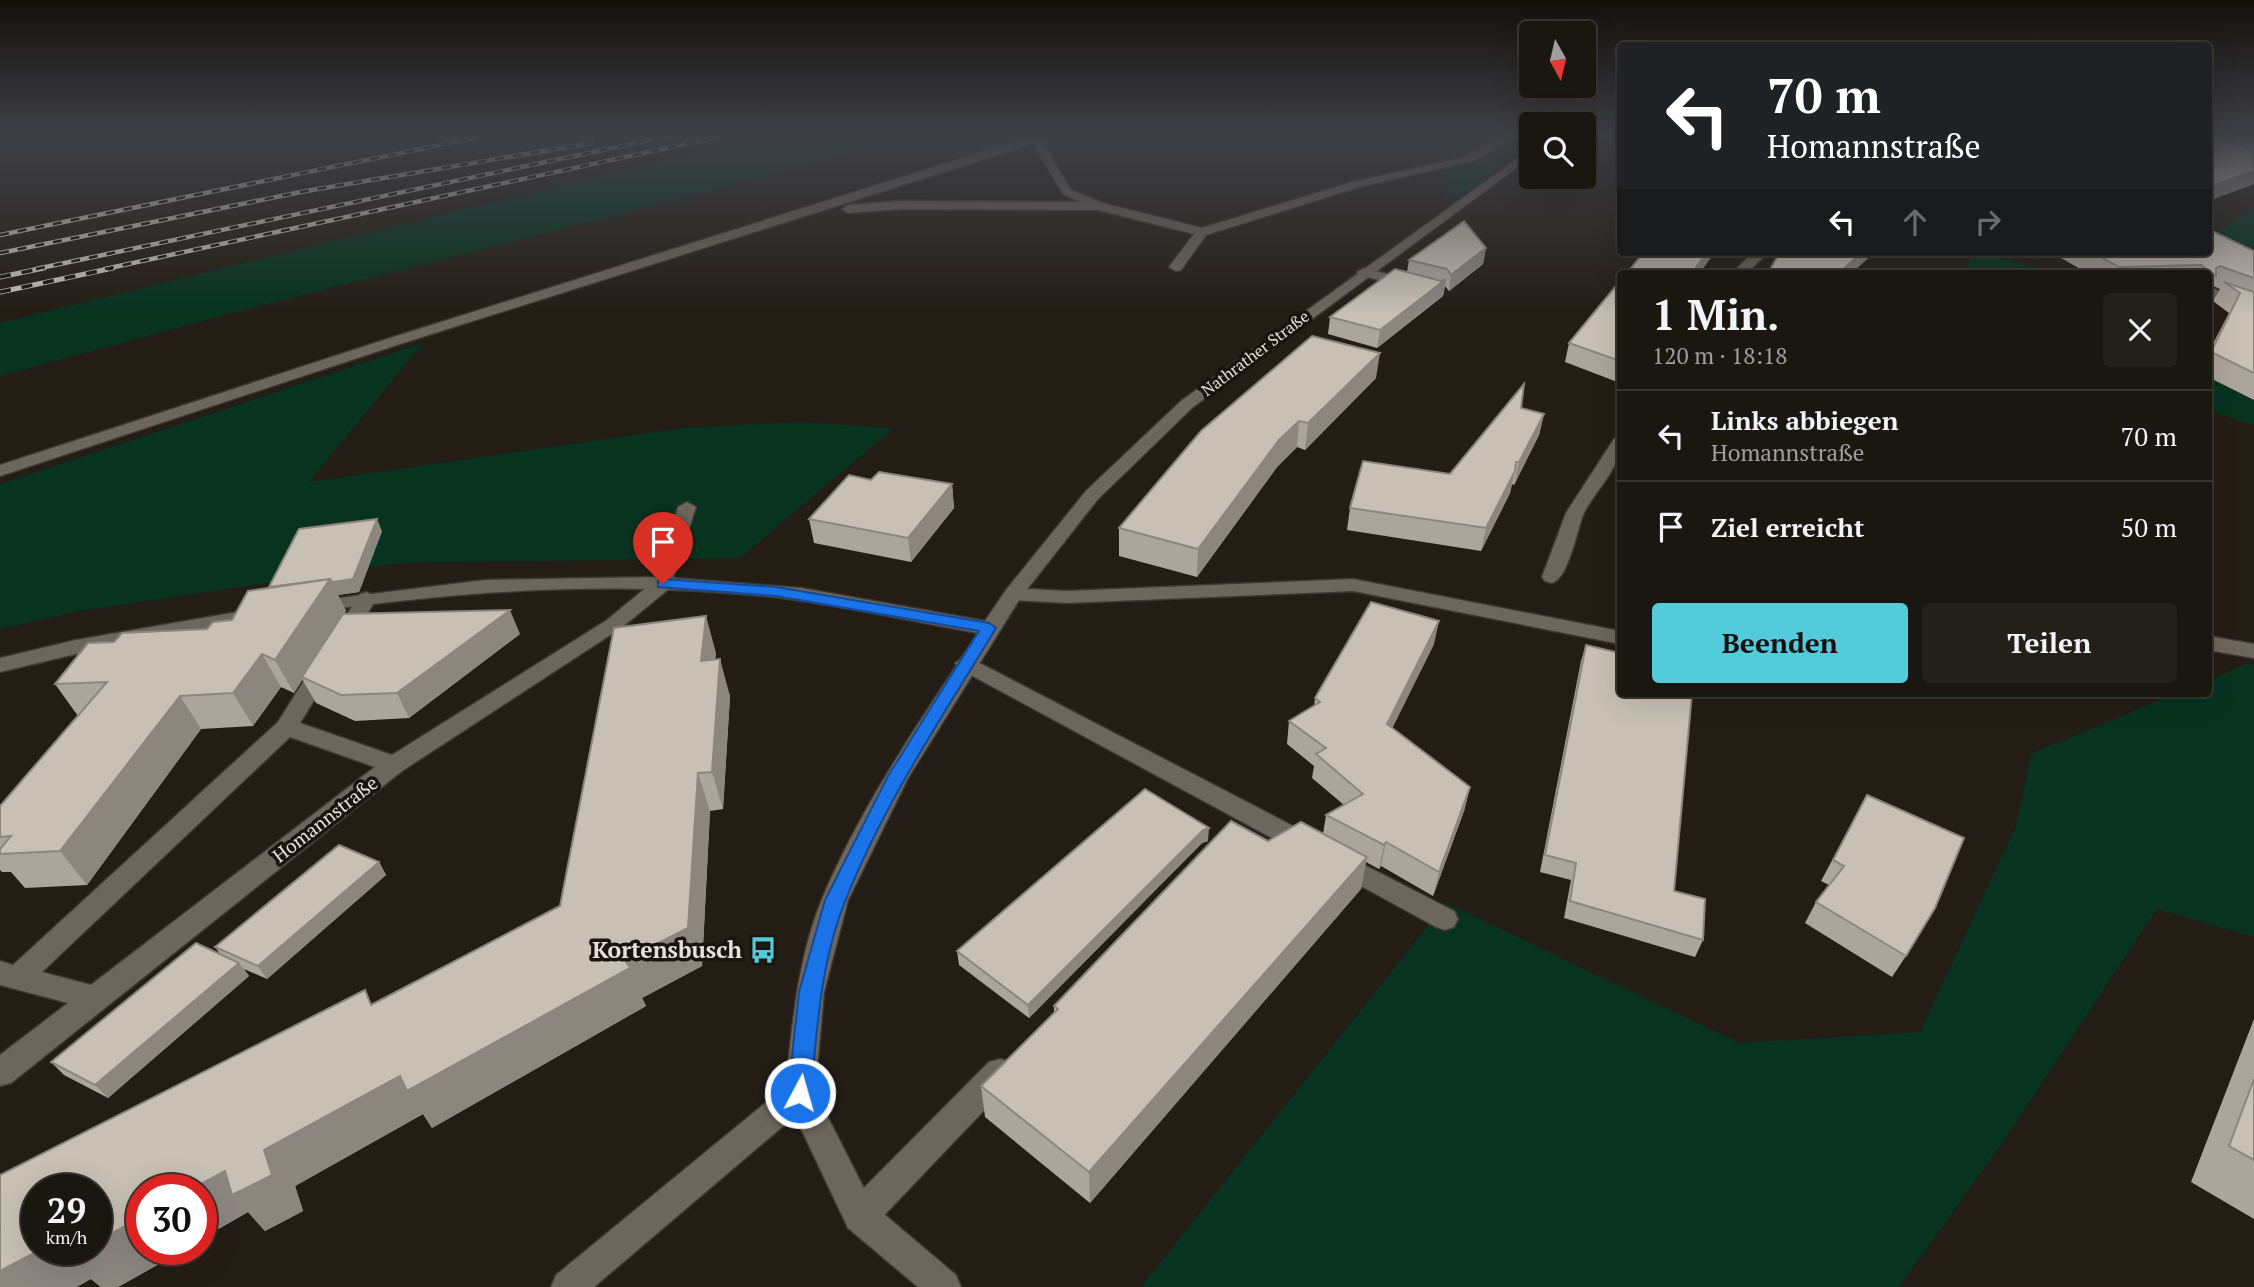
<!DOCTYPE html>
<html lang="de">
<meta charset="utf-8">
<style>
:root{--surface:#1a1610;--page:#231f19;--text:#f1f3f6;--muted:#9f9f9f;--line:#383530;--accent:#53cbda}
body{margin:0;font-family:"PT Serif",serif;background:var(--page);color:var(--text);height:100vh;display:flex;flex-direction:column;font-size:26px;white-space:nowrap}
*{box-sizing:border-box;margin:0}
p{font-size:23px;color:var(--muted)}
.icon{flex:none;width:38px;height:38px;fill:none;stroke:currentColor;stroke-width:2;stroke-linecap:round;stroke-linejoin:round}
.map{position:relative;flex:1;overflow:hidden}
.panel{position:absolute;left:1617px;top:270px;width:595px;height:427px;display:flex;flex-direction:column;background:var(--surface);border-radius:7px;box-shadow:0 7px 28px #0002,0 0 0 2px var(--line)}
.panel>*{flex:none}
.hud{position:absolute;left:1617px;top:42px;width:595px;height:214px;border-radius:7px;box-shadow:0 7px 28px #0002,0 0 0 2px var(--line);background:#202124;color:#fff;overflow:hidden}
.needle{width:46px;rotate:172deg}
.controls{position:absolute;left:1519px;top:21px;display:grid;gap:14px}
.controls a{display:grid;place-items:center;width:77px;height:77px;border-radius:7px;background:var(--surface);box-shadow:0 7px 28px #0002,0 0 0 2px var(--line);font-size:35px}
.speed{position:absolute;left:21px;top:1174px;display:flex;gap:14px;font-size:35px;font-weight:700;text-align:center}
.speed>*{display:grid;place-content:center;width:91px;height:91px;border-radius:50%;background:var(--surface);box-shadow:0 7px 28px #0002,0 0 0 2px var(--line);line-height:1}
.speed small{font-size:18px;font-weight:400}
.speed .limit{border:10px solid #d22;background:#fff;color:#111}
.pin{position:absolute;display:grid;place-items:center;width:60px;height:60px;color:#fff;margin:-72px -30px;border-radius:50% 50% 50% 0;rotate:-45deg;box-shadow:0 0 7px #0007}
.pin .icon{rotate:45deg}
.me{position:absolute;width:77px;margin:-38px;rotate:6deg;stroke-linejoin:round;filter:drop-shadow(0 0 5px #0008)}
.turn{display:flex;align-items:center;gap:24px;height:147px;padding:0 35px;font-size:32px}
.turn .icon{width:91px;height:91px;stroke-width:2.5}
.turn b{display:block;font-size:49px;line-height:60px}
.lanes{display:flex;align-items:center;height:66px;padding:0 35px;background:#0003;justify-content:center;gap:35px;direction:ltr}
.lanes .off{opacity:.35}
.round{display:grid;place-items:center;flex:none;width:74px;height:74px;border-radius:7px;background:var(--page)}
.head{display:flex;align-items:center;justify-content:space-between;height:119px;padding:0 35px}
h1{font-size:42px;font-weight:700;line-height:52px}
.cta{display:flex;gap:14px;margin-top:auto;padding:14px 35px}
.cta a{flex:1;height:80px;border-radius:7px;background:var(--accent);color:#111;font-size:28px;font-weight:700;line-height:80px;text-align:center}
.cta a+a{background:var(--page);color:var(--text)}
ul{padding:0;list-style:none}
li{display:flex;align-items:center;gap:21px;height:91px;padding:0 35px;border-top:2px solid var(--line)}
li div{flex:1}
li b{display:block;font-size:26px}
li em{font-style:normal}
.map>svg:first-child{display:block}
.green{fill:#07331f}
.lines{fill:none;stroke-linecap:round;stroke-linejoin:round}
.service-casing{stroke:#3d3833;stroke-width:3}
.minor-casing{stroke:#3d3833;stroke-width:3}
.service{fill:#6d665c;fill-rule:evenodd}
.minor{fill:#6d665c;fill-rule:evenodd}
.rail-far1-casing{stroke:#c6c2bb;stroke-width:4.5}
.rail-casing{stroke:#c6c2bb;stroke-width:5}
.rail-far1{stroke:#1a140c;stroke-width:2.5;stroke-dasharray:9;stroke-linecap:butt}
.rail{stroke:#1a140c;stroke-width:3.5;stroke-dasharray:11;stroke-linecap:butt}
.wall{fill:#aca59c}
.shaded-wall{fill:#8c867f}
.building{fill:#c8c0b5;stroke:#8c867f;stroke-width:2}
.route{fill:#1a73e8;stroke:#114b97;stroke-width:2}
.labels{text-anchor:middle;stroke-width:7;stroke-linejoin:round;paint-order:stroke}
.far-street-label{font-size:16px;fill:#e5e1db;stroke:#1a140c}
.street-label{font-size:19px;fill:#e5e1db;stroke:#1a140c}
.near-poi-label{font-size:23px;font-weight:bold;fill:#e5e1db;stroke:#1a140c;text-anchor:end}
</style>
<div class="map">
<svg width="2254" height="1287" viewBox="0 0 2254 1287">
<rect width="100%" height="100%" fill="#231d15"/>
<g class="green">
<polygon points="0,134 176,134 0,145"/>
<polygon points="772,134 932,134 236,312 0,376 0,323"/>
<polygon points="1446,134 1531,134 1531,140 1459,197 1445,196 1439,141"/>
<polygon points="2254,209 2254,260 2208,273 2209,237"/>
<polygon points="1974,252 2057,273 1964,273"/>
<polygon points="423,343 309,482 684,428 799,422 894,428 740,558 399,563 80,611 0,629 0,484"/>
<polygon points="2208,377 2254,400 2254,425 2209,411"/>
<polygon points="2249,663 2254,666 2254,937 2157,909 2003,1142 1899,1287 1141,1287 1446,903 1739,1043 1920,1032 2016,826 2031,754 2177,693 2208,693 2209,680"/>
</g>
<g class="lines">
<defs>
<g id="service">
<polygon points="1039,134 1049,134 1045,147 1071,190 1102,203 1202,228 1352,182 1465,157 1507,134 1519,134 1473,161 1359,187 1206,235 1181,270 1176,271 1169,267 1194,234 1098,210 901,209 848,213 842,209 848,205 901,201 1080,202 1063,194 1035,147 1036,143 397,345 0,476 0,465 387,339"/>
<polygon points="1364,268 1415,281 1417,284 1410,288 1359,275 1357,272"/>
<path d="M687,502L696,507L670,588L621,628L402,771L11,1083L0,1086V1055L68,1003L0,985V961L13,965L278,722L315,663H331L334,668L300,723L392,755L607,620L654,581L678,507ZM290,737L375,767L91,985L42,972Z"/>
<polygon points="1353,579 1620,631 1620,644 1353,591 1067,603 1013,600 1003,594 1013,588 1067,591"/>
<polygon points="367,592 377,598 352,638 349,643 335,643 332,638 360,594"/>
<polygon points="2208,636 2254,644 2254,658 2208,650"/>
<polygon points="966,656 1316,838 1320,845 1316,852 1307,855 1298,852 958,668 955,663"/>
<polygon points="1339,852 1454,911 1458,919 1454,927 1445,930 1436,927 1330,869 1326,862 1330,855"/>
<polygon points="1000,1059 1011,1062 1015,1072 1011,1082 872,1228 860,1232 848,1228 844,1216 848,1204 989,1062"/>
</g>
<g id="minor">
<path d="M1531,149V157L1193,407L1098,499L1021,597L908,778L848,900L824,992L815,1092L872,1204L956,1275L961,1287H918L848,1228L795,1116L594,1287H551L556,1275L786,1086C792,1024 798,958 822,899C862,804 922,718 978,633C910,621 842,605 774,597C620,580 466,590 313,612L306,610L303,606L306,602L485,580L659,577L801,588L985,621L1006,590L1086,491L1181,401Z"/>
<polygon points="1754,252 1768,252 1747,273 1732,273"/>
<polygon points="2208,287 2254,303 2254,312 2208,296"/>
<path d="M1620,438C1623,468 1595,489 1583,515C1577,531 1568,579 1552,583L1545,581L1542,577L1566,513L1614,439Z"/>
<polygon points="260,608 270,614 267,618 76,654 0,672 0,658 76,640"/>
</g>
</defs>
<use href="#service" class="service-casing"/>
<use href="#minor" class="minor-casing"/>
<use href="#service" class="service"/>
<use href="#minor" class="minor"/>
<defs>
<g id="rail-far1">
<polyline points="0,235 494,134"/>
<polyline points="0,253 306,191 592,143"/>
<polyline points="36,269 679,134"/>
<polyline points="105,269 732,134"/>
</g>
<g id="rail">
<polyline points="0,277 44,268"/>
<polyline points="0,292 113,268"/>
</g>
</defs>
<use href="#rail-far1" class="rail-far1-casing"/>
<use href="#rail" class="rail-casing"/>
<use href="#rail-far1" class="rail-far1"/>
<use href="#rail" class="rail"/>
</g>
<g class="wall">
<polygon points="2208,134 2254,134 2254,184 2208,201"/>
<polygon points="1486,248 1483,264 1449,291 1445,286 1443,296 1377,348 1328,334 1330,317 1407,272 1409,260"/>
<polygon points="2254,251 2254,400 2208,377 2208,353 2229,313 2213,301 2220,289 2211,285 2208,289 2208,273 2087,273 2051,252"/>
<polygon points="1620,281 1620,383 1565,362 1569,343"/>
<polygon points="1376,378 1305,450 1297,447 1277,467 1197,577 1119,556 1119,528 1201,431"/>
<polygon points="1521,408 1544,414 1539,435 1514,485 1512,484 1510,493 1481,551 1347,530 1350,508 1450,474"/>
<polygon points="871,480 952,484 954,508 911,562 814,543 809,519"/>
<polygon points="382,531 359,592 338,595 346,611 344,614 520,634 409,718 355,721 316,703 302,679 294,693 281,687 253,726 201,729 87,885 25,888 11,872 2,872 0,870 0,806 78,716 55,684 114,642 207,629 232,620 269,587"/>
<polygon points="1434,644 1392,728 1470,787 1464,811 1433,896 1381,866 1379,869 1366,862 1361,889 1090,1203 985,1117 981,1086 1054,1013 1054,1006 1268,841 1323,834 1326,815 1344,805 1312,778 1314,766 1287,744 1289,721 1314,706 1315,698"/>
<polygon points="1586,645 1674,891 1703,940 1695,957 1564,918 1571,880 1540,872 1581,661"/>
<polygon points="716,653 715,659 730,696 723,809 710,811 702,966 642,998 646,1006 432,1128 423,1114 295,1186 303,1211 265,1231 248,1212 201,1239 201,1190 142,1250 184,1250 118,1287 101,1287 91,1279 374,1003 560,906"/>
<polygon points="1145,789 1208,841 1202,843 1029,1018 959,965 957,951"/>
<polygon points="1867,795 1906,956 1892,977 1805,923 1816,902 1829,885 1821,881"/>
<polygon points="379,862 386,875 267,979 244,969 249,976 108,1098 64,1075 51,1062 220,954 215,947"/>
<polygon points="2254,1019 2254,1219 2191,1182"/>
</g>
<g class="shaded-wall">
<polygon points="2254,171 2254,184 2208,201 2208,187"/>
<polygon points="1486,248 1483,264 1449,291 1451,275"/>
<polygon points="1707,252 1715,252 1700,273 1692,273"/>
<polygon points="1862,252 1875,252 1852,273 1839,273"/>
<polygon points="1446,279 1443,296 1377,348 1380,330"/>
<polygon points="1380,353 1376,378 1305,450 1308,423"/>
<polygon points="1544,414 1539,435 1514,485 1519,462"/>
<polygon points="1299,421 1297,447 1277,467 1197,577 1198,549 1279,440"/>
<polygon points="1515,471 1510,493 1481,551 1486,528"/>
<polygon points="952,484 954,508 911,562 908,538"/>
<polygon points="377,519 382,531 359,592 338,595 346,611 294,693 275,660 274,604"/>
<polygon points="510,610 520,634 409,718 397,693"/>
<polygon points="706,616 716,653 711,698 701,661"/>
<polygon points="1439,621 1434,644 1383,747 1387,724"/>
<polygon points="262,654 281,687 253,726 233,693"/>
<polygon points="720,659 730,696 723,809 712,772"/>
<polygon points="180,696 201,729 87,885 60,851"/>
<polygon points="698,773 710,811 702,966 642,998 646,1006 432,1128 423,1114 295,1186 303,1211 265,1231 248,1212 201,1239 201,1190 190,1190 400,1076 625,960"/>
<polygon points="1470,787 1464,811 1433,896 1439,872"/>
<polygon points="1209,828 1208,841 1202,843 1029,1018 1028,1005 1203,830"/>
<polygon points="1386,842 1381,866 1379,869 1384,845"/>
<polygon points="1367,857 1361,889 1090,1203 1089,1172"/>
<polygon points="379,862 386,875 267,979 258,966"/>
<polygon points="239,963 249,976 108,1098 95,1085"/>
<polygon points="142,1217 142,1250 184,1250 118,1287 101,1287 91,1279 77,1287 0,1287 0,1271 40,1250 96,1250 96,1242"/>
</g>
<g class="building">
<polygon points="2208,134 2214,134 2216,141 2254,149 2254,171 2208,187"/>
<polygon points="2235,134 2254,134 2254,138"/>
<polygon points="1464,221 1486,248 1451,275 1447,269 1409,260"/>
<polygon points="2208,229 2254,251 2254,278 2220,266 2216,268 2216,276 2201,265 2119,267 2092,252 2161,252 2169,257 2189,256 2188,252 2208,252"/>
<polygon points="1644,252 1707,252 1692,273 1627,273"/>
<polygon points="1780,252 1862,252 1839,273 1829,272 1828,273 1768,273"/>
<polygon points="1395,269 1441,281 1446,279 1380,330 1330,317"/>
<polygon points="1620,281 1620,361 1569,343"/>
<polygon points="2224,282 2254,292 2254,373 2211,352 2240,293"/>
<polygon points="1312,336 1380,353 1308,423 1299,421 1279,440 1198,549 1119,528 1201,431"/>
<polygon points="1524,384 1521,408 1544,414 1519,462 1516,462 1515,471 1486,528 1350,508 1363,461 1450,474"/>
<polygon points="879,472 952,484 908,538 809,519 849,475 871,480"/>
<polygon points="377,519 353,579 332,582 330,579 269,587 299,529"/>
<polygon points="330,579 275,660 262,654 233,693 180,696 60,851 0,854 0,849 11,836 0,837 0,806 107,682 55,684 88,643 114,642 122,633 207,629 213,622 232,620 248,591"/>
<polygon points="1371,602 1439,621 1387,724 1470,787 1439,872 1386,842 1384,845 1326,815 1363,794 1316,754 1326,748 1289,721 1320,702 1315,698"/>
<polygon points="510,610 397,693 341,695 302,677 343,614"/>
<polygon points="706,616 701,661 720,659 712,772 698,773 688,928 625,960 630,968 407,1091 400,1076 264,1150 272,1175 232,1195 225,1171 190,1190 142,1190 142,1217 96,1242 96,1190 37,1190 37,1250 40,1250 0,1271 0,1175 365,990 371,1005 560,906 614,628"/>
<polygon points="1586,645 1620,653 1620,693 1692,693 1674,891 1705,899 1703,940 1570,901 1576,863 1545,855"/>
<polygon points="1145,789 1209,828 1203,830 1028,1005 957,951"/>
<polygon points="1867,795 1964,838 1935,908 1906,956 1816,902 1844,866 1833,860"/>
<polygon points="1231,821 1268,841 1301,822 1367,857 1089,1172 981,1086 1058,1009 1054,1006"/>
<polygon points="339,845 379,862 258,966 215,947"/>
<polygon points="196,943 239,963 95,1085 51,1062"/>
<polygon points="2254,1079 2254,1160 2229,1146"/>
<polygon points="66,1250 83,1250 67,1258"/>
</g>
<linearGradient id="sky" x2="0" y2="1"><stop stop-color="#13100c"/><stop offset="0.43" stop-color="#3f4046"/><stop offset="1" stop-color="#3f4046" stop-opacity="0"/></linearGradient>
<rect width="2254" height="314" fill="url(#sky)"/>
<path class="route" d="M663,579L776,587L989,623L996,628C943,716 884,803 846,899C821,960 817,1027 811,1093L808,1100L800,1103L792,1100L788,1093L799,992L825,900L888,776L979,631L776,596L658,587V581Z"/>
<defs>
<symbol id="bus-bare" viewBox="-9 -9 18 18"><path d="M-5-6H5V4H4V6H2V4H-2V6H-4V4H-5ZM-3.5-4V0h7V-4ZM-3.5 1.2v1.5H-2V1.2ZM2 1.2v1.5H3.5V1.2Z" fill="#53cbda" stroke="#1a140c" stroke-width="2.5" paint-order="stroke"/></symbol>
</defs>
<g fill-rule="evenodd">
<use href="#bus-bare" x="744" y="931" width="38" height="38"/>
</g>
<g class="labels">
<g class="far-street-label">
<text transform="translate(1255 353) rotate(-37)" y="6">Nathrather Straße</text>
</g>
<g class="street-label">
<text transform="translate(325 819) rotate(-38)" y="7">Homannstraße</text>
</g>
<g class="near-poi-label">
<text x="742" y="958">Kortensbusch</text>
</g>
</g>
</svg>
<div class="controls">
<a><svg class="needle" viewBox="-14 -14 28 28"><path d="M0-13l5 13h-10z" fill="#e53935"/><path d="M0 13l5-13h-10z" fill="#9f9f9f"/></svg></a>
<a><svg class="icon" aria-label="search" viewBox="0 0 24 24"><circle cx="10" cy="10" r="6"/><path d="M15 15l6 6"/></svg></a>
</div>
<div class="speed"><div>29<small>km/h</small></div><div class="limit">30</div></div>
<div class="pin" style="left:663px;top:584px;background:#d93025"><svg class="icon" aria-label="arrive" viewBox="0 0 24 24"><path d="M6 21V4h12l-3 4 3 4H6"/></svg></div>
<svg class="me" style="left:800px;top:1093px" viewBox="-20 -20 40 40"><circle r="17" fill="#1a73e8" stroke="#fff" stroke-width="3"/><path d="M0-11L8 9 0 5-8 9z" fill="#fff"/></svg>
<div class="hud">
<div class="turn"><svg class="icon" aria-label="left" viewBox="0 0 24 24"><path d="M17 20v-9H6M10 6l-5 5 5 5"/></svg><div><b>70 m</b>Homannstraße</div></div>
<div class="lanes"><svg class="icon" aria-label="left" viewBox="0 0 24 24"><path d="M17 20v-9H6M10 6l-5 5 5 5"/></svg><svg class="icon off" aria-label="ahead" viewBox="0 0 24 24"><path d="M12 20V5M6 11l6-6 6 6"/></svg><svg class="icon off" aria-label="right" viewBox="0 0 24 24"><path d="M7 20v-9h11M14 6l5 5-5 5"/></svg></div>
</div>
<section class="panel">
<div class="head"><div><h1>1 Min.</h1><p>120 m · 18:18</p></div><a class="round"><svg class="icon" aria-label="close" viewBox="0 0 24 24"><path d="M6 6l12 12M18 6L6 18"/></svg></a></div>
<ul>
<li><svg class="icon" aria-label="left" viewBox="0 0 24 24"><path d="M17 20v-9H6M10 6l-5 5 5 5"/></svg><div><b>Links abbiegen</b><p>Homannstraße</p></div><em>70 m</em></li>
<li><svg class="icon" aria-label="arrive" viewBox="0 0 24 24"><path d="M6 21V4h12l-3 4 3 4H6"/></svg><div><b>Ziel erreicht</b></div><em>50 m</em></li>
</ul>
<div class="cta"><a>Beenden</a><a>Teilen</a></div>
</section>
</div>
